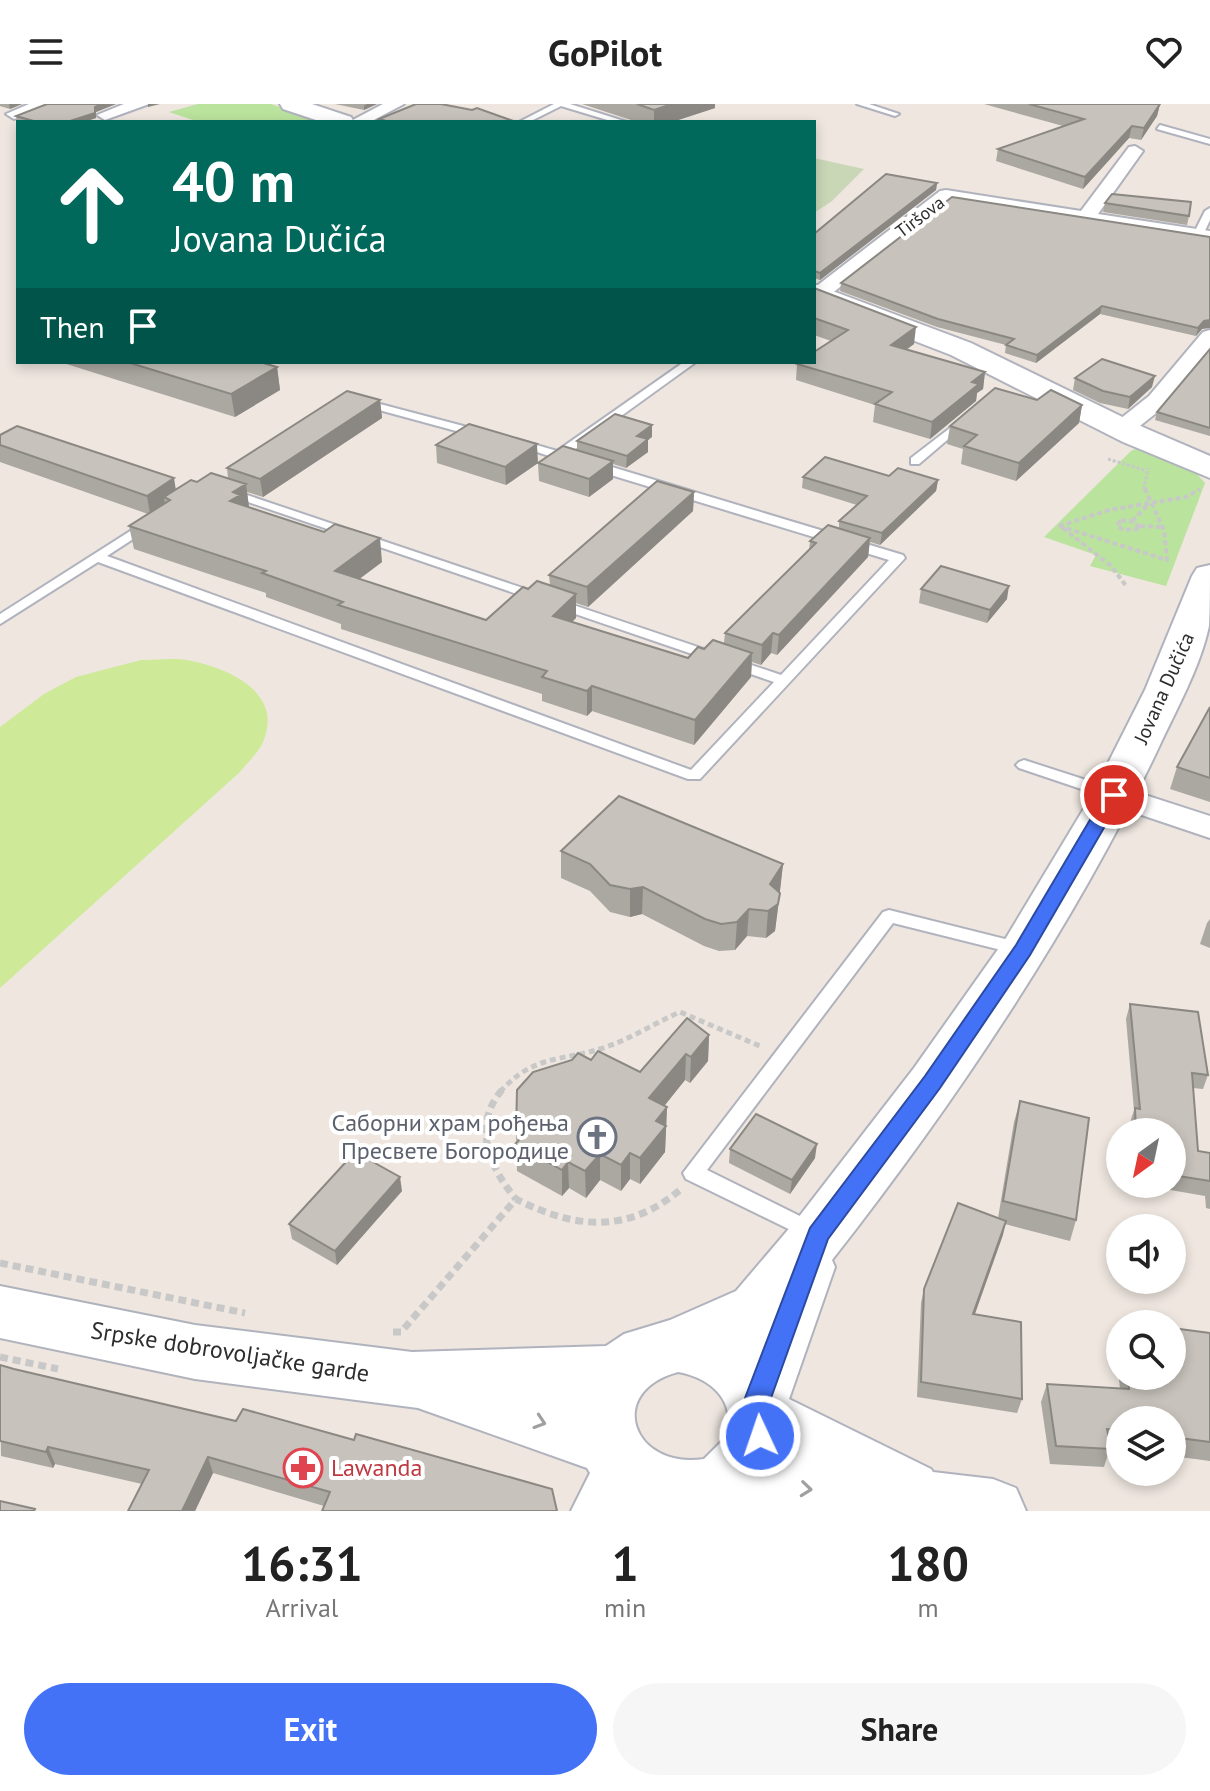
<!DOCTYPE html>
<meta charset="utf-8">
<style>
:root{--surface:#fff;--page:#f6f6f6;--text:#222;--muted:#767676;--accent:#4372f7}
body{margin:0;font-family:"PT Sans",sans-serif;background:var(--page);color:var(--text);height:100vh;display:flex;flex-direction:column;font-size:30px;white-space:nowrap}
*{box-sizing:border-box;margin:0}
p{font-size:26px;color:var(--muted)}
.icon{flex:none;width:44px;height:44px;fill:none;stroke:currentColor;stroke-width:2;stroke-linecap:round;stroke-linejoin:round}
.map{position:relative;height:1407px;overflow:hidden}
.side{display:flex;flex-direction:column;background:var(--surface);flex:1}
.side>*{flex:none}
.hud{position:absolute;left:16px;top:16px;width:800px;height:244px;border-radius:0px;box-shadow:0 4px 12px #0003;background:#00695c;color:#fff;overflow:hidden}
.needle{width:52px;rotate:213deg}
.controls{position:absolute;left:1106px;top:1014px;display:grid;gap:16px}
.controls a{display:grid;place-items:center;width:80px;height:80px;border-radius:50%;background:var(--surface);box-shadow:0 4px 12px #0003;font-size:40px}
.pin{position:absolute;display:grid;place-items:center;width:68px;height:68px;color:#fff;margin:-34px;border:4px solid #fff;border-radius:50%;box-shadow:0 2px 8px #0007}
.me{position:absolute;width:88px;margin:-44px;rotate:357deg;stroke-linejoin:round;filter:drop-shadow(0 0 6px #0008)}
.turn{display:flex;align-items:center;gap:28px;height:168px;padding:0 24px;font-size:36px}
.turn .icon{width:104px;height:104px;stroke-width:2.5}
.turn b{display:block;font-size:56px;line-height:68px}
.then{display:flex;align-items:center;height:76px;padding:0 24px;background:#0003;gap:16px;font-size:30px}
.eta{display:flex;justify-content:space-evenly;align-items:center;height:136px;text-align:center}
.eta b{font-size:48px;font-weight:700;line-height:56px}
.cta{display:flex;gap:16px;margin-top:auto;padding:16px 24px}
.cta a{flex:1;height:92px;border-radius:48px;background:var(--accent);color:#fff;font-size:32px;font-weight:700;line-height:92px;text-align:center}
.cta a+a{background:var(--page);color:var(--text)}
header{display:flex;justify-content:space-between;align-items:center;height:104px;padding:0 24px;background:var(--surface);font-size:36px;font-weight:700}
.map>svg:first-child{display:block}
.green{fill:#bae39d}
.cemetery{fill:#c9d7b7}
.pitch{fill:#ceea99}
.lines{fill:none;stroke-linecap:round;stroke-linejoin:round}
.lane-casing{stroke:#b0b3bd;stroke-width:4}
.street-casing{stroke:#b0b3bd;stroke-width:4}
.secondary-casing{stroke:#b0b3bd;stroke-width:4}
.path-far3{stroke:#c8c8c8;stroke-width:3;stroke-dasharray:3 2;stroke-linecap:butt}
.path-far2{stroke:#c8c8c8;stroke-width:4;stroke-dasharray:5 3;stroke-linecap:butt}
.path-far1{stroke:#c8c8c8;stroke-width:5;stroke-dasharray:6 4;stroke-linecap:butt}
.path{stroke:#c8c8c8;stroke-width:7;stroke-dasharray:8 5;stroke-linecap:butt}
.lane{fill:#fff;fill-rule:evenodd}
.street{fill:#fff;fill-rule:evenodd}
.secondary{fill:#fff;fill-rule:evenodd}
.wall{fill:#aba7a1}
.shaded-wall{fill:#8b8883}
.building{fill:#c7c2bb;stroke:#8b8883;stroke-width:2}
.oneway{stroke:#a0a0a0}
.route{fill:#4372f7;stroke:#2c4aa1;stroke-width:2}
.labels{text-anchor:middle;stroke-width:8;stroke-linejoin:round;paint-order:stroke}
.far-street-label{font-size:18px;fill:#2d2d2d;stroke:#fff}
.street-label{font-size:20px;fill:#2d2d2d;stroke:#fff}
.near-worship-label{font-size:24px;fill:#5b616d;stroke:#fff;text-anchor:end}
.near-street-label{font-size:24px;fill:#2d2d2d;stroke:#fff}
.near-health-label{font-size:24px;fill:#be3a42;stroke:#fff;text-anchor:start}
</style>
<header><svg class="icon" aria-label="menu" viewBox="0 0 24 24"><path d="M4 6h16M4 12h16M4 18h16"/></svg>GoPilot<svg class="icon" aria-label="heart" viewBox="0 0 24 24"><path d="M12 20l-8-8c-3-5 5-10 8-4 3-6 11-1 8 4z"/></svg></header>
<div class="map">
<svg width="1210" height="1407" viewBox="0 0 1210 1407">
<rect width="100%" height="100%" fill="#eee6df"/>
<g class="green">
<polygon points="198,0 271,0 322,18 199,18 169,8"/>
<polygon points="1140,343 1195,368 1205,379 1166,482 1090,462 1096,451 1044,433 1131,347"/>
</g>
<polygon class="cemetery" points="814,54 864,65 832,97 814,109"/>
<path class="pitch" d="M141,556C157,556 176,553 192,557C230,565 284,589 263,638C259,648 247,659 240,668L0,884V623L44,590L76,573Z"/>
<g class="lines">
<defs>
<g id="lane">
<polygon points="554,0 570,0 627,18 614,18 561,2 529,18 519,18"/>
<polygon points="857,0 869,0 899,10 895,12"/>
<polygon points="1160,21 1210,35 1210,40 1157,25"/>
<polygon points="1210,104 1210,116 1203,131 1195,133 1193,131 1205,107"/>
<polygon points="684,258 696,258 563,354 555,354 510,339 516,335 557,347"/>
<polygon points="361,295 486,328 488,330 482,334 357,300 355,298"/>
<polygon points="963,314 969,317 967,319 919,360 911,360 911,354"/>
<polygon points="592,357 903,451 905,454 700,675 688,675 98,458 0,520 0,510 146,417 150,418 150,424 107,452 691,666 774,578 222,389 228,385 232,386 781,571 889,456 588,364 586,361"/>
<polygon points="1024,656 1120,687 1122,691 1114,696 1019,664 1016,661 1019,658"/>
<polygon points="889,806 1021,839 1027,841 1030,845 1027,849 1021,851 893,819 707,1066 820,1122 823,1128 820,1134 813,1137 686,1075 683,1069 883,808"/>
</g>
<g id="street">
<polygon points="29,0 53,0 14,15 6,10"/>
<polygon points="124,0 149,0 105,16 97,11"/>
<polygon points="383,0 404,0 370,18 349,18"/>
<polygon points="1135,42 1143,47 1098,110 1210,127 1210,139 950,97 826,194 814,195 814,184 940,87 946,86 1081,107 1129,43"/>
<polygon points="1210,226 1210,246 1165,302 1131,329 1115,329 1111,324 1115,319 1149,292 1203,228"/>
<polygon points="1114,681 1210,712 1210,734 1103,698 1098,691 1103,684"/>
</g>
<g id="secondary">
<polygon points="280,0 312,0 351,13 354,18 322,18 283,5"/>
<polygon points="814,180 971,239 1145,324 1210,352 1210,374 1123,338 951,251 814,198"/>
<path d="M1210,461C1210,480 1210,503 1209,522C1200,564 1176,606 1158,645C1074,822 953,1002 832,1156L835,1163L789,1295L931,1365L933,1368L993,1375L1016,1384L1026,1407H571L590,1369L587,1364L418,1304L195,1275L0,1234V1182L195,1221L412,1248L606,1242L624,1230L670,1216L736,1187L798,1114L914,964L1006,834L1092,691L1145,586L1192,472L1197,464ZM678,1268C711,1274 736,1296 727,1332L704,1355C633,1366 604,1288 678,1268Z"/>
</g>
</defs>
<use href="#lane" class="lane-casing"/>
<use href="#street" class="street-casing"/>
<use href="#secondary" class="secondary-casing"/>
<g class="path-far3">
<polyline points="1108,355 1144,366"/>
<polyline points="1144,385 1148,364"/>
</g>
<g class="path-far2">
<polygon points="1121,416 1135,418 1140,425 1123,426 1117,421"/>
<polyline points="1132,417 1149,400"/>
<polyline points="1059,422 1109,406 1186,393 1200,385"/>
<polyline points="1059,422 1167,456 1164,426 1144,383"/>
<polyline points="1140,422 1162,423"/>
<polyline points="1063,424 1111,462 1127,483"/>
</g>
<path class="path-far1" d="M500,988C535,949 562,958 606,943C632,934 655,919 680,908L762,943"/>
<g class="path">
<path d="M502,986C471,1022 490,1064 516,1095"/>
<polyline points="0,1159 245,1209"/>
<path d="M393,1228H401L516,1095C575,1125 627,1130 680,1086"/>
<polyline points="0,1253 58,1265"/>
</g>
<use href="#lane" class="lane"/>
<use href="#street" class="street"/>
<use href="#secondary" class="secondary"/>
</g>
<g class="wall">
<polygon points="0,0 22,0 10,5 0,2"/>
<polygon points="47,0 116,0 96,8 96,14 84,18 17,17 16,12"/>
<polygon points="335,0 377,0 364,6"/>
<polygon points="582,0 715,0 715,4 672,18 637,18"/>
<polygon points="984,0 1160,0 1157,12 1141,36 1129,34 1083,85 996,57 998,45 1063,22"/>
<polygon points="937,79 936,86 820,176 814,174 814,130"/>
<polygon points="952,93 1202,225 1196,232 1100,210 1036,259 1005,249 1006,241 937,223 840,187 841,179"/>
<polygon points="1105,99 1189,112 1187,121 1103,108"/>
<polygon points="814,184 914,240 906,246 985,268 983,285 977,289 976,297 930,335 873,318 875,301 796,276 797,260 831,237 814,231"/>
<polygon points="1210,245 1210,332 1155,316 1157,308"/>
<polygon points="60,258 260,258 277,263 280,286 235,313"/>
<polygon points="1075,274 1152,283 1128,305 1100,299 1073,286"/>
<polygon points="380,296 382,314 263,393 247,388 249,403 382,458 359,475 486,516 528,485 550,481 549,471 694,388 693,407 588,503 576,499 576,514 572,518 688,554 704,545 724,539 725,529 809,446 810,437 839,424 839,417 857,401 802,384 803,373 889,372 938,376 936,387 880,441 870,438 868,453 777,551 771,549 761,561 752,558 751,573 694,641 592,607 587,612 542,597 542,590 341,525 341,520 266,493 266,489 134,445 129,422 148,410 0,358 0,331 176,385 197,378 228,374 227,364"/>
<polygon points="1037,296 1082,301 1079,319 1016,377 961,360 963,345 947,340 950,322"/>
<polygon points="652,333 648,335 648,348 626,364 613,360 613,375 589,393 539,377 538,359 577,346 577,337"/>
<polygon points="436,341 538,359 506,381 437,359"/>
<polygon points="921,485 1007,495 987,519 919,499"/>
<polygon points="1210,603 1210,698 1170,685 1177,663"/>
<polygon points="561,747 783,760 775,827 766,834 747,832 735,846 719,847 704,842 642,810 630,813 610,808 590,787 561,774"/>
<polygon points="1210,815 1210,844 1200,840 1207,819"/>
<polygon points="1130,900 1208,971 1203,985 1193,984 1198,1047 1210,1049 1210,1105 1206,1104 1205,1092 1136,1080 1172,1080 1172,1028 1131,1028 1130,1019 1134,1006 1126,915"/>
<polygon points="709,931 708,957 690,979 685,976 664,1002 667,1003 665,1048 640,1080 630,1075 621,1087 600,1076 586,1094 569,1084 562,1092 517,1067 516,1028 591,956 640,968"/>
<polygon points="1020,997 1076,1116 1070,1137 1005,1120 974,1210 1022,1295 1017,1309 917,1293 921,1199 924,1185 998,1114 1014,1018"/>
<polygon points="730,1045 815,1054 790,1090 729,1059"/>
<polygon points="402,1087 337,1161 292,1135 289,1120"/>
<polygon points="1120,1223 1120,1272 1172,1272 1210,1229 1210,1357 1172,1352 1172,1316 1120,1316 1120,1345 1110,1344 1104,1363 1050,1360 1041,1298 1047,1280 1120,1285 1115,1237"/>
<polygon points="0,1261 14,1265 236,1317 354,1336 324,1402 213,1369 195,1407 128,1407 142,1380 55,1360 53,1364 1,1352"/>
</g>
<g class="shaded-wall">
<polygon points="9,0 22,0 10,5"/>
<polygon points="102,0 116,0 96,8 96,14 84,18 67,18"/>
<polygon points="148,0 160,0 148,3"/>
<polygon points="367,0 377,0 364,6 364,2"/>
<polygon points="672,0 715,0 715,4 672,18 654,18 654,6"/>
<polygon points="1160,0 1157,12 1141,36 1144,24"/>
<polygon points="1132,22 1129,34 1083,85 1085,73"/>
<polygon points="937,79 936,86 820,176 820,169"/>
<polygon points="1102,202 1100,210 1036,259 1037,251"/>
<polygon points="1210,216 1210,224 1202,225 1196,232 1198,224 1204,217"/>
<polygon points="916,223 914,240 889,258 891,241"/>
<polygon points="277,263 280,286 235,313 231,290"/>
<polygon points="985,268 983,285 977,289 976,297 930,335 932,318 972,278"/>
<polygon points="1155,272 1152,283 1128,305 1130,293"/>
<polygon points="380,296 382,314 263,393 260,375"/>
<polygon points="1082,301 1079,319 1016,377 1019,359"/>
<polygon points="652,321 652,333 636,344 637,332"/>
<polygon points="648,335 648,348 626,364 627,352"/>
<polygon points="537,340 538,359 506,381 505,363"/>
<polygon points="613,357 613,375 589,393 589,375"/>
<polygon points="174,374 177,393 164,393 165,401 150,410 147,392"/>
<polygon points="938,376 936,387 880,441 882,429"/>
<polygon points="246,380 249,403 230,397 233,388"/>
<polygon points="694,388 693,407 588,503 587,483"/>
<polygon points="380,434 382,458 338,491 335,467"/>
<polygon points="870,434 868,453 777,551 779,531"/>
<polygon points="1009,482 1007,495 987,519 990,506"/>
<polygon points="576,490 576,514 553,536 553,512"/>
<polygon points="773,529 771,549 761,561 762,541"/>
<polygon points="752,549 751,573 694,641 695,616"/>
<polygon points="592,582 592,607 587,612 587,587"/>
<polygon points="783,760 780,787 768,807 770,780"/>
<polygon points="643,783 642,810 630,813 630,785"/>
<polygon points="780,789 775,827 766,834 768,807"/>
<polygon points="749,805 747,832 735,846 737,818"/>
<polygon points="709,931 708,957 690,979 691,953"/>
<polygon points="686,950 685,976 649,1021 649,994"/>
<polygon points="667,1003 665,1048 640,1080 640,1054 656,1017"/>
<polygon points="817,1040 815,1054 790,1090 792,1076"/>
<polygon points="630,1049 630,1075 621,1087 621,1061"/>
<polygon points="600,1050 600,1076 586,1094 585,1067"/>
<polygon points="568,1058 569,1084 562,1092 562,1066"/>
<polygon points="400,1073 402,1087 337,1161 335,1147"/>
<polygon points="1006,1117 1003,1131 970,1224 973,1210"/>
<polygon points="48,1343 55,1360 53,1364 46,1348"/>
<polygon points="208,1353 213,1369 195,1407 182,1407"/>
</g>
<g class="building">
<polygon points="47,0 102,0 95,3 95,9 67,18 37,18 16,12"/>
<polygon points="416,0 441,0 472,6 477,4 516,18 390,18 379,15"/>
<polygon points="637,0 672,0 654,6"/>
<polygon points="1029,0 1160,0 1144,24 1132,22 1085,73 998,45 1084,15"/>
<polygon points="886,70 937,79 820,169 814,167 814,130"/>
<polygon points="1112,90 1191,98 1189,112 1105,99"/>
<polygon points="952,93 1210,133 1210,216 1204,217 1198,224 1102,202 1037,251 1006,241 1014,235 938,215 841,179"/>
<polygon points="814,184 916,223 891,241 985,268 972,278 979,280 932,318 875,300 892,288 797,260 800,258 814,258 814,248 848,226 814,214"/>
<polygon points="1210,245 1210,324 1157,308"/>
<polygon points="1102,255 1155,272 1130,293 1103,287 1075,274"/>
<polygon points="127,258 260,258 277,263 231,290"/>
<polygon points="995,284 1037,296 1051,286 1082,301 1019,359 964,342 977,331 950,322"/>
<polygon points="347,287 380,296 260,375 227,364"/>
<polygon points="615,310 652,321 637,332 648,335 627,352 577,337"/>
<polygon points="469,320 537,340 505,363 436,341"/>
<polygon points="17,322 174,374 147,392 0,341 0,331"/>
<polygon points="563,342 613,357 589,375 538,359"/>
<polygon points="825,353 889,372 898,364 938,376 882,429 839,417 867,392 803,373"/>
<polygon points="211,369 246,380 233,388 240,391 230,397 324,428 335,420 380,434 335,467 486,516 523,483 528,485 537,477 576,490 553,512 688,554 698,543 704,545 713,536 752,549 695,616 592,582 587,587 542,573 547,567 338,501 343,498 262,469 266,467 129,422 170,396 164,393 191,376 197,378"/>
<polygon points="657,377 694,388 587,483 549,471"/>
<polygon points="828,421 870,434 779,531 773,529 762,541 725,529 816,439 810,437"/>
<polygon points="941,462 1009,482 990,506 921,485"/>
<polygon points="1210,603 1210,674 1177,663"/>
<polygon points="619,692 783,760 770,780 780,789 778,800 768,807 749,805 737,818 721,820 705,815 643,783 630,785 610,781 590,760 561,747"/>
<polygon points="1130,900 1198,908 1208,971 1192,969 1198,1047 1210,1049 1210,1077 1172,1071 1172,1028 1136,1028 1135,1004 1140,1005"/>
<polygon points="687,914 709,931 691,953 686,950 649,994 667,1003 656,1017 666,1022 640,1054 630,1049 621,1061 600,1050 585,1067 568,1058 562,1066 515,1040 523,1032 516,1028 517,986 533,968 572,956 578,949 591,956 598,947 640,968"/>
<polygon points="1020,997 1089,1014 1076,1116 1003,1097"/>
<polygon points="756,1010 817,1040 792,1076 730,1045"/>
<polygon points="355,1048 400,1073 335,1147 289,1120"/>
<polygon points="958,1099 1006,1117 973,1210 1021,1218 1022,1295 921,1278 924,1185"/>
<polygon points="1172,1224 1210,1229 1210,1338 1172,1333 1172,1316 1120,1316 1120,1326 1107,1325 1111,1345 1056,1342 1047,1280 1129,1285 1128,1272 1172,1272"/>
<polygon points="0,1261 14,1265 236,1317 243,1305 354,1336 356,1330 552,1385 557,1407 322,1407 330,1388 208,1353 182,1407 128,1407 149,1366 48,1343 46,1348 0,1337"/>
<polygon points="0,1397 35,1405 34,1407 0,1407"/>
</g>
<defs><path id="oneway-chevron" d="M-2-3.5L2.5 0L-2 3.5" fill="none" stroke-width="1.6" stroke-linecap="round" stroke-linejoin="round" transform="scale(2)"/></defs>
<g class="oneway">
<use href="#oneway-chevron" transform="translate(540 1318) rotate(18)"/>
<use href="#oneway-chevron" transform="translate(806 1385) rotate(6)"/>
</g>
<path class="route" d="M1114,685L1123,691L1030,851L940,984L828,1135L771,1294C774,1311 777,1325 770,1341L760,1345L751,1341C745,1327 748,1309 745,1294L810,1124L925,972L1016,841L1107,687Z"/>
<defs>
<symbol id="church-ring" viewBox="-11 -11 22 22"><circle r="9.5" fill="#fff" stroke="#6b7280" stroke-width="1.5"/><path d="M-1.2-6h2.4v3.5h3.3v2.4h-3.3V6h-2.4V-.1h-3.3v-2.4h3.3Z" fill="#6b7280"/></symbol>
<symbol id="pharmacy-ring" viewBox="-11 -11 22 22"><circle r="9.5" fill="#fff" stroke="#e0444e" stroke-width="1.5"/><path d="M-2-6h4v4h4v4h-4v4h-4v-4h-4v-4h4Z" fill="#e0444e"/></symbol>
</defs>
<g fill-rule="evenodd">
<use href="#church-ring" x="575" y="1011" width="44" height="44"/>
<use href="#pharmacy-ring" x="281" y="1342" width="44" height="44"/>
</g>
<g class="labels">
<g class="far-street-label">
<text transform="translate(920 113) rotate(-37)" y="6">Tiršova</text>
</g>
<g class="street-label">
<text transform="translate(1164 584) rotate(-66)" y="7">Jovana Dučića</text>
</g>
<g class="near-worship-label">
<text x="569" y="1027">Саборни храм рођења<tspan x="569" dy="28">Пресвете Богородице</tspan></text>
</g>
<g class="near-street-label">
<text transform="translate(230 1248) rotate(9)" y="8">Srpske dobrovoljačke garde</text>
</g>
<g class="near-health-label">
<text x="331" y="1372">Lawanda</text>
</g>
</g>
</svg>
<div class="controls">
<a><svg class="needle" viewBox="-14 -14 28 28"><path d="M0-13l5 13h-10z" fill="#e53935"/><path d="M0 13l5-13h-10z" fill="#767676"/></svg></a>
<a><svg class="icon" aria-label="sound" viewBox="0 0 24 24"><path d="M4 9h4l5-4v14l-5-4H4zM17 9q2 3 0 6"/></svg></a>
<a><svg class="icon" aria-label="search" viewBox="0 0 24 24"><circle cx="10" cy="10" r="6"/><path d="M15 15l6 6"/></svg></a>
<a><svg class="icon" aria-label="layers" viewBox="0 0 24 24"><path d="M12 4l9 5-9 5-9-5zM3 14l9 5 9-5"/></svg></a>
</div>
<div class="pin" style="left:1114px;top:691px;background:#d93025"><svg class="icon" aria-label="arrive" viewBox="0 0 24 24"><path d="M6 21V4h12l-3 4 3 4H6"/></svg></div>
<svg class="me" style="left:760px;top:1332px" viewBox="-20 -20 40 40"><circle r="17" fill="#4372f7" stroke="#fff" stroke-width="3"/><path d="M0-11L8 9 0 5-8 9z" fill="#fff"/></svg>
<div class="hud">
<div class="turn"><svg class="icon" aria-label="ahead" viewBox="0 0 24 24"><path d="M12 20V5M6 11l6-6 6 6"/></svg><div><b>40 m</b>Jovana Dučića</div></div>
<div class="then">Then<svg class="icon" aria-label="arrive" viewBox="0 0 24 24"><path d="M6 21V4h12l-3 4 3 4H6"/></svg></div>
</div>
</div>
<section class="side">
<div class="eta">
<div><b>16:31</b><p>Arrival</p></div>
<div><b>1</b><p>min</p></div>
<div><b>180</b><p>m</p></div>
</div>
<div class="cta"><a>Exit</a><a>Share</a></div>
</section>
